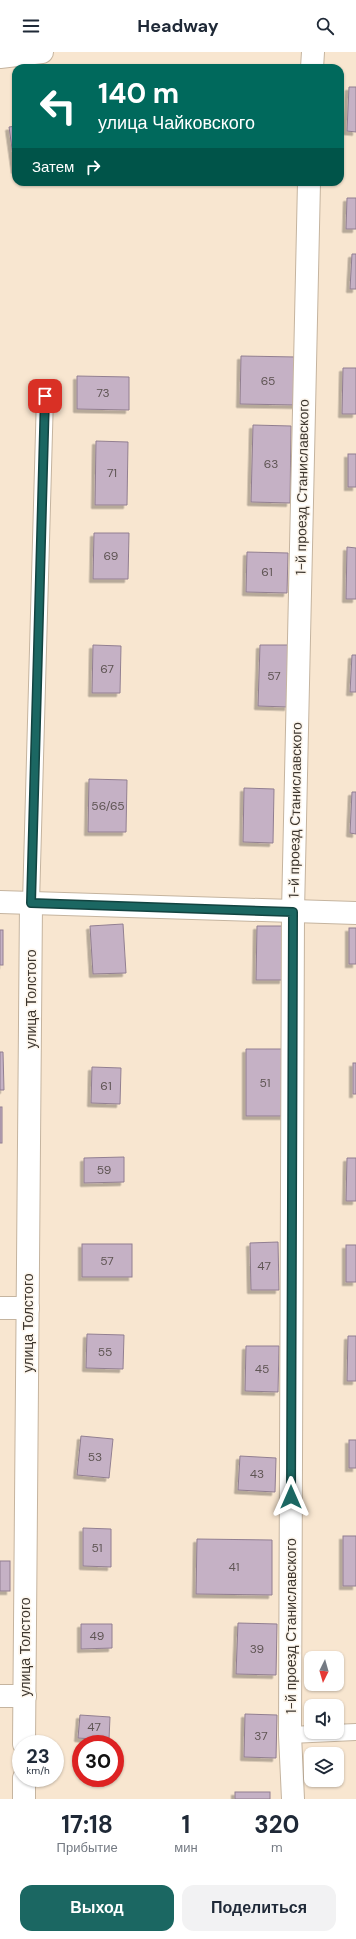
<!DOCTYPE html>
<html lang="ru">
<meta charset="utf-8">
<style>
:root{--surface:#fff;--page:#f2f2f3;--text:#1f2937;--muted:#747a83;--accent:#1b6762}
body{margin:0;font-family:"DM Sans",sans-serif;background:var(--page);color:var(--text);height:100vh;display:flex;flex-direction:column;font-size:15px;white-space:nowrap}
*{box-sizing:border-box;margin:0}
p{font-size:13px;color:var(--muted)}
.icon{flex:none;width:22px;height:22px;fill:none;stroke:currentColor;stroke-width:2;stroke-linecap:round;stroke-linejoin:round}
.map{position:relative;height:1747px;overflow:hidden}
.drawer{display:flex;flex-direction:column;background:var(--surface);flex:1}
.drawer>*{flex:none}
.guide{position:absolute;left:12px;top:12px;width:332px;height:122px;border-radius:12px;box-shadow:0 1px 3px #0004;background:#00695c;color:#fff;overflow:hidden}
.needle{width:26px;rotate:185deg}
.tools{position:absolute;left:304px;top:1599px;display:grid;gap:8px}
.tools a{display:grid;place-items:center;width:40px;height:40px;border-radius:8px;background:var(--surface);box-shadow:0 1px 3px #0004;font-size:20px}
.speed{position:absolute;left:12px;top:1683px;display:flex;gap:8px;font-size:20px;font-weight:700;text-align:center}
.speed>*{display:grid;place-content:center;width:52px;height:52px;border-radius:50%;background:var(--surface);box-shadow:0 1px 3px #0004;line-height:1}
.speed small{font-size:10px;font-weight:400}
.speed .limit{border:6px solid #d22;background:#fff;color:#111}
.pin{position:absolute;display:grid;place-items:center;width:34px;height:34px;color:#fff;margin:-17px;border-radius:8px;box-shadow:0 2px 6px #0006}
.me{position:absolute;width:44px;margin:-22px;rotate:0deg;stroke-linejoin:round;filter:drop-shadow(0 0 3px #0008)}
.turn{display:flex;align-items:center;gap:14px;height:84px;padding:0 20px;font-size:18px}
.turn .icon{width:52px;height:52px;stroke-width:2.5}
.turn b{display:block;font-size:28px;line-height:34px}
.then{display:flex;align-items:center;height:38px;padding:0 20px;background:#0003;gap:8px;font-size:15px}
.eta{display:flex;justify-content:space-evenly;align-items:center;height:68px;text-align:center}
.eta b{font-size:24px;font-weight:700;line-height:28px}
.action{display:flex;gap:8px;margin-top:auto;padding:8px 20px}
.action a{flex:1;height:46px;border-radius:12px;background:var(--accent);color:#fff;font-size:16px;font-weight:700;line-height:46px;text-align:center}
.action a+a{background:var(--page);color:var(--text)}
header{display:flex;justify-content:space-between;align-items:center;height:52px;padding:0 20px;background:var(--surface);font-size:18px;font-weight:700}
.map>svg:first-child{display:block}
.building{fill:#c5b1c5;stroke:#927f91;filter:url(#shadow)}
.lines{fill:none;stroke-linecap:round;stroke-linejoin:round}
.service-casing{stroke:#c5b49f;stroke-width:18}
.minor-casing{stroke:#c5b49f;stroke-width:24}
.service{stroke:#fff;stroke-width:16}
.minor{stroke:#fff;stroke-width:22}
.route-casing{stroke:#124340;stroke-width:10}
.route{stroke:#1b6762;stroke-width:7}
.labels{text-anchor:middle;stroke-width:3;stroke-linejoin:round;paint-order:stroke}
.number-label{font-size:12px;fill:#5f5554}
.street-label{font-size:14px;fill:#3d362e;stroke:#fcf5ec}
</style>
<header><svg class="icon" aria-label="menu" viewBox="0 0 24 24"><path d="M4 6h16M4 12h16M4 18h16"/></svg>Headway<svg class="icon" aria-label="search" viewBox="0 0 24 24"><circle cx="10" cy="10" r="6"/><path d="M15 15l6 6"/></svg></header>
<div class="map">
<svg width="356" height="1747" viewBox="0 0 356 1747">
<defs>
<filter id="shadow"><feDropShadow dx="-3.5" dy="3.5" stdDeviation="0" flood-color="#0004"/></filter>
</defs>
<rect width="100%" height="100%" fill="#f8e6d0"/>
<g class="building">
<polygon points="349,35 356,35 356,80 347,79"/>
<polygon points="16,74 16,118 15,118 9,75"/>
<polygon points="347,146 356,146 356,177 346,177"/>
<polygon points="352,202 356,202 356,237 350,237"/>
<polygon points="241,304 296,305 296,353 240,352"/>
<polygon points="343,316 356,316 356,362 342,362"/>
<polygon points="77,324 129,325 129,358 77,357"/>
<polygon points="253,373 291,374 290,451 251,450"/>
<polygon points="96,389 128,390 127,453 95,453"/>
<rect x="348" y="402" width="8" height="33"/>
<polygon points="94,481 129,481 128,527 93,527"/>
<polygon points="347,495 356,496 356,547 346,547"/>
<polygon points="247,500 288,501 287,541 246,540"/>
<polygon points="93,593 121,594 120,641 92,641"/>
<polygon points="260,593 289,593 288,655 258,654"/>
<polygon points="352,603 356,603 356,640 350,640"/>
<polygon points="89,727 127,728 126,780 88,780"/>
<polygon points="244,736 274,737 273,791 243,790"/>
<polygon points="352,740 356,740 356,782 350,781"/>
<polygon points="123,872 126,921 93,922 90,874"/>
<polygon points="257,874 283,874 283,928 256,928"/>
<rect x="349" y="876" width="7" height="36"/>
<rect x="0" y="878" width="3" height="35"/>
<polygon points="246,997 283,997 284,1064 246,1064"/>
<polygon points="0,1000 3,1000 4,1038 0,1038"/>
<rect x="353" y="1011" width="3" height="31"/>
<polygon points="92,1015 121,1016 120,1052 91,1051"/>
<rect x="0" y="1055" width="2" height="36"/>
<polygon points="124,1105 124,1130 84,1131 84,1106"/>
<polygon points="347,1106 356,1106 356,1149 346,1149"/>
<polygon points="278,1190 279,1238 251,1238 250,1191"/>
<rect x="82" y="1192" width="50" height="33"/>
<rect x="346" y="1193" width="10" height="37"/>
<polygon points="87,1282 124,1283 123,1317 86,1316"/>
<polygon points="348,1284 356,1284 356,1329 347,1329"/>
<polygon points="246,1294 279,1294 278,1340 245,1339"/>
<polygon points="81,1384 113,1387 109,1426 77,1423"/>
<rect x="349" y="1388" width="7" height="28"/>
<polygon points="240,1404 276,1406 275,1440 238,1438"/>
<polygon points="83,1476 111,1477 111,1515 83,1514"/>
<rect x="343" y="1484" width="13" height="50"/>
<polygon points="197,1487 272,1488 272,1543 196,1542"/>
<rect x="0" y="1509" width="10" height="30"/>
<polygon points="238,1571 277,1572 276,1623 236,1622"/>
<polygon points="81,1572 112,1572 112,1596 81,1597"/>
<polygon points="245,1662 277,1663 276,1706 244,1705"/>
<polygon points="80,1663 110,1665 109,1688 78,1686"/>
<rect x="235" y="1740" width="35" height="7"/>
</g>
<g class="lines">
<defs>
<g id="service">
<polyline points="31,851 45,344"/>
<polyline points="290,1683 356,1680"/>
</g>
<g id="minor">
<polyline points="0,5 42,0"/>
<polyline points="312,16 313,0"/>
<polyline points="0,850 356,861"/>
<polyline points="0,1256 28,1256"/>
<polyline points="0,1644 25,1644"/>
<polyline points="24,1692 31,851"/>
<polyline points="24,1747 24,1726"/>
<polyline points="293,1747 290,1683 293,860 309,130"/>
</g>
</defs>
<use href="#service" class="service-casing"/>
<use href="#minor" class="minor-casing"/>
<use href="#service" class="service"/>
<use href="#minor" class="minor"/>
</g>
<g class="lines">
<defs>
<polyline id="route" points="45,344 31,851 293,860 291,1445"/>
</defs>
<use href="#route" class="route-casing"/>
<use href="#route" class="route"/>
</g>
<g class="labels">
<g class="number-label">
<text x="268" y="333">65</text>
<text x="103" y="345">73</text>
<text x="271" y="416">63</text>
<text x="112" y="425">71</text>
<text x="111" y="508">69</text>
<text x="267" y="524">61</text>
<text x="107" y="621">67</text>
<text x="274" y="628">57</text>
<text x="108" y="758">56/65</text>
<text x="265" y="1035">51</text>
<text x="106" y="1038">61</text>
<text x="104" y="1122">59</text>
<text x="107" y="1213">57</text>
<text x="264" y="1218">47</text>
<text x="105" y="1304">55</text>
<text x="262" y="1321">45</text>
<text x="95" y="1409">53</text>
<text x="257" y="1426">43</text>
<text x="97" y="1500">51</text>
<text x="234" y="1519">41</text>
<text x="97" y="1588">49</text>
<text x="257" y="1601">39</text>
<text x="94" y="1679">47</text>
<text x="261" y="1688">37</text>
</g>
<g class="street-label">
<text transform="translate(302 435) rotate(-89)" y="5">1-й проезд Станиславского</text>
<text transform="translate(295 758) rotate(-89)" y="5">1-й проезд Станиславского</text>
<text transform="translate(31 947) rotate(-90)" y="5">улица Толстого</text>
<text transform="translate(28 1271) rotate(-90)" y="5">улица Толстого</text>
<text transform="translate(291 1574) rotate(-90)" y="5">1-й проезд Станиславского</text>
<text transform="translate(25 1595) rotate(-90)" y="5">улица Толстого</text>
</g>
</g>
</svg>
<div class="tools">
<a><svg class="needle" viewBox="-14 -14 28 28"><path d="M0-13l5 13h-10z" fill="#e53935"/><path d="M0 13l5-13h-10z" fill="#747a83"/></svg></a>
<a><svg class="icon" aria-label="sound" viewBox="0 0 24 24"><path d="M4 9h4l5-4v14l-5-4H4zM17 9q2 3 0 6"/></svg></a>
<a><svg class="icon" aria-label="layers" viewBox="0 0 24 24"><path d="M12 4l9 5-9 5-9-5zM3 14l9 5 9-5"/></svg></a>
</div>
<div class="speed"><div>23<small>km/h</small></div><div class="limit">30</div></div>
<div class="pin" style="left:45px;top:344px;background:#d93025"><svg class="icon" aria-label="arrive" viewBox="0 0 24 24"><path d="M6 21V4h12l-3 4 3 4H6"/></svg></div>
<svg class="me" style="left:291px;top:1445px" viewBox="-20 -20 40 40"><path d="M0-17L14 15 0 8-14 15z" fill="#1b6762" stroke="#fff" stroke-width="4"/></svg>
<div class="guide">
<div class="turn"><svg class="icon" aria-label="left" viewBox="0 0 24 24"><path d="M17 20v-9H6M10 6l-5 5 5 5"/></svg><div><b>140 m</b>улица Чайковского</div></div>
<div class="then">Затем<svg class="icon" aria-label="right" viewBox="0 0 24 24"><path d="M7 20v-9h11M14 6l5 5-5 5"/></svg></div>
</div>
</div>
<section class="drawer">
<div class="eta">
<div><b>17:18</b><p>Прибытие</p></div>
<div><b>1</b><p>мин</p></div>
<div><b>320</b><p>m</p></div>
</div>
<div class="action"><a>Выход</a><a>Поделиться</a></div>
</section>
